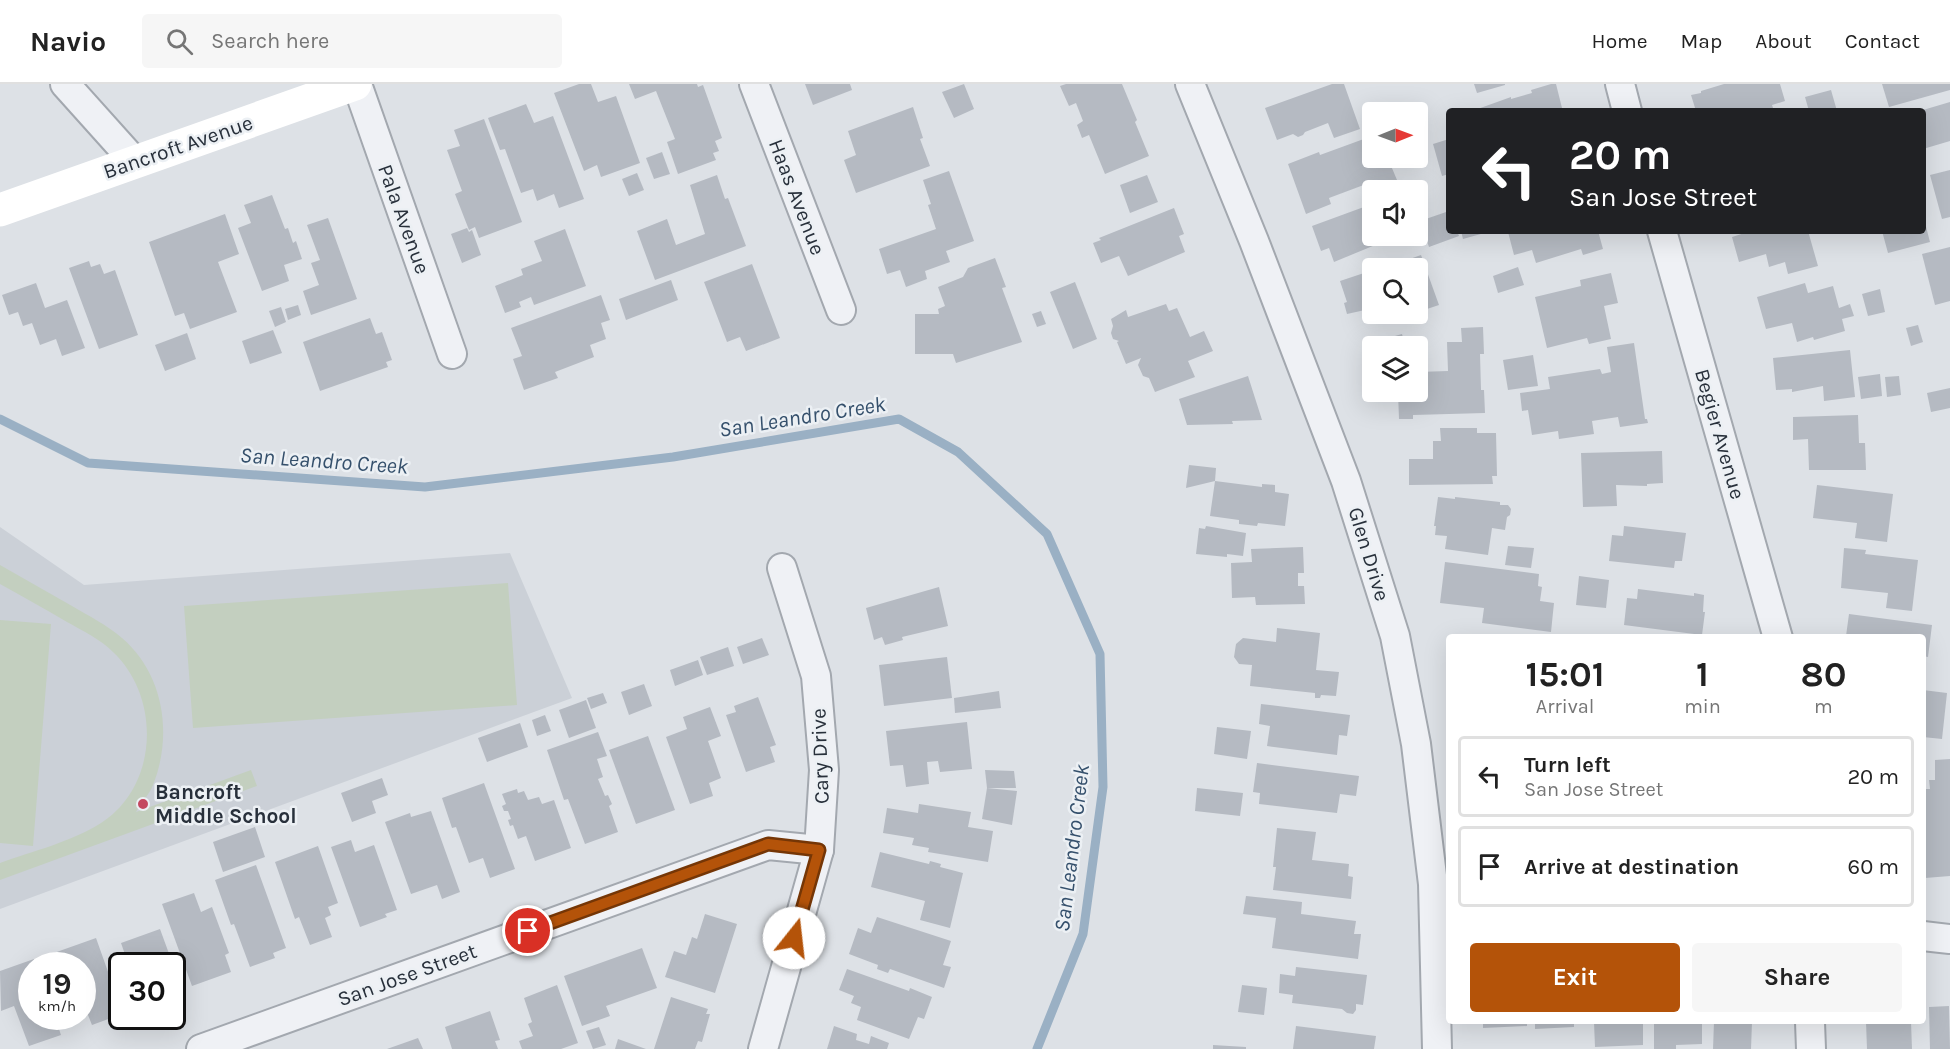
<!DOCTYPE html>
<style>
:root{--surface:#fff;--page:#f6f6f6;--text:#222;--muted:#767676;--line:#e0e0e0;--accent:#b45309}
body{margin:0;font-family:Karla,sans-serif;background:var(--page);color:var(--text);height:100vh;display:flex;flex-direction:column;font-size:22px;white-space:nowrap}
*{box-sizing:border-box;margin:0}
p{font-size:20px;color:var(--muted)}
.icon{flex:none;width:33px;height:33px;fill:none;stroke:currentColor;stroke-width:2;stroke-linecap:round;stroke-linejoin:round}
.map{position:relative;flex:1;overflow:hidden}
.sheet{position:absolute;left:1446px;top:550px;width:480px;height:390px;display:flex;flex-direction:column;background:var(--surface);border-radius:6px;box-shadow:0 6px 24px #0002}
.sheet>*{flex:none}
.hud{position:absolute;left:1446px;top:24px;width:480px;height:126px;border-radius:6px;box-shadow:0 6px 24px #0002;background:#202124;color:#fff;overflow:hidden}
.needle{width:39px;rotate:89deg}
.fabs{position:absolute;left:1362px;top:18px;display:grid;gap:12px}
.fabs a{display:grid;place-items:center;width:66px;height:66px;border-radius:6px;background:var(--surface);box-shadow:0 6px 24px #0002;font-size:30px}
.speed{position:absolute;left:18px;top:868px;display:flex;gap:12px;font-size:30px;font-weight:700;text-align:center}
.speed>*{display:grid;place-content:center;width:78px;height:78px;border-radius:50%;background:var(--surface);box-shadow:0 6px 24px #0002;line-height:1}
.speed small{font-size:15px;font-weight:400}
.speed .limit{border:3px solid #111;border-radius:9px;background:#fff;color:#111}
.pin{position:absolute;display:grid;place-items:center;width:51px;height:51px;color:#fff;margin:-26px;border:3px solid #fff;border-radius:50%;box-shadow:0 2px 6px #0007}
.me{position:absolute;width:66px;margin:-33px;rotate:16deg;stroke-linejoin:round;filter:drop-shadow(0 0 4px #0008)}
.turn{display:flex;align-items:center;gap:21px;height:126px;padding:0 24px;font-size:27px}
.turn .icon{width:78px;height:78px;stroke-width:2.5}
.turn b{display:block;font-size:42px;line-height:51px}
.eta{display:flex;justify-content:space-evenly;align-items:center;height:102px;text-align:center}
.eta b{font-size:36px;font-weight:700;line-height:42px}
.primary-button{display:flex;gap:12px;margin-top:auto;padding:12px 24px}
.primary-button a{flex:1;height:69px;border-radius:6px;background:var(--accent);color:#fff;font-size:24px;font-weight:700;line-height:69px;text-align:center}
.primary-button a+a{background:var(--page);color:var(--text)}
ul{padding:0;list-style:none}
li{display:flex;align-items:center;gap:18px;height:81px;margin:0 12px 9px;padding:0 12px;border:3px solid var(--line);border-radius:6px}
li div{flex:1}
li b{display:block;font-size:22px}
li em{font-style:normal}
header{display:flex;align-items:center;gap:36px;box-sizing:border-box;height:84px;padding:0 30px;background:var(--surface);border-bottom:2px solid var(--line)}
header strong{font-size:28px}
nav{display:flex;gap:33px;margin-inline-start:auto;font-size:21px}
.search{width:420px;height:54px;background:var(--page);display:flex;align-items:center;gap:15px;box-sizing:border-box;padding:0 21px;border-radius:6px;color:var(--muted);font-size:22px}
.map>svg:first-child{display:block}
.built{fill:#cbd0d7}
.green{fill:#c3cfbf}
.lines{fill:none;stroke-linecap:round;stroke-linejoin:round}
.stream{stroke:#9ab0c4;stroke-width:9}
.building{fill:#b5bac2}
.minor-casing{stroke:#a3a8af;stroke-width:32}
.minor{stroke:#eff1f5;stroke-width:28}
.secondary{stroke:#fff;stroke-width:33}
.route-casing{stroke:#753606;stroke-width:15}
.route{stroke:#b45309;stroke-width:10}
.poi-dot{fill:#c44960;stroke:#ecf0f4;stroke-width:2}
.labels{text-anchor:middle;stroke-width:5;stroke-linejoin:round;paint-order:stroke}
.street-label{font-size:21px;fill:#28303b;stroke:#ecf0f4}
.poi-label{font-size:21px;font-weight:bold;fill:#28303b;stroke:#ecf0f4;text-anchor:start}
.water-label{font-size:22px;font-style:italic;fill:#35506c;stroke:#ecf0f4}
</style>
<header>
<strong>Navio</strong>
<div class="search"><svg class="icon" aria-label="search" viewBox="0 0 24 24"><circle cx="10" cy="10" r="6"/><path d="M15 15l6 6"/></svg>Search here</div>
<nav><a>Home</a><a>Map</a><a>About</a><a>Contact</a></nav>
</header>
<div class="map">
<svg width="1950" height="965" viewBox="0 0 1950 965">
<rect width="100%" height="100%" fill="#dde1e6"/>
<polygon class="built" points="0,443 84,501 510,469 572,614 0,825"/>
<g class="green">
<path d="M0,481C24,495 48,508 72,522C89,532 107,541 122,554C164,590 173,651 153,701C149,711 141,719 136,728L251,686L257,702L0,796V779C33,767 71,758 101,739C159,702 161,613 113,568C100,555 83,547 67,538C45,525 22,512 0,500Z"/>
<polygon points="508,499 517,621 193,644 184,522"/>
<polygon points="0,536 51,540 33,762 0,759"/>
</g>
<g class="lines">
<polyline class="stream" points="0,335 88,379 425,403 673,373 899,335 958,368 1047,450 1100,570 1103,703 1083,850 1037,965"/>
</g>
<g class="building">
<polygon points="579,0 591,0 598,18 616,12 640,79 601,93 597,81 584,87 554,9"/>
<polygon points="629,0 697,0 698,3 703,1 722,54 715,57 719,67 713,69 716,76 678,90 667,58 675,55 656,7 635,15"/>
<polygon points="805,0 850,0 852,6 813,21"/>
<polygon points="964,0 974,25 954,34 942,8"/>
<polygon points="1066,0 1122,0 1137,36 1135,38 1149,72 1105,90 1089,51 1082,54 1077,41 1083,37 1076,19 1069,22 1060,2"/>
<polygon points="1332,0 1344,0 1360,45 1334,54 1328,39 1305,48 1303,51 1298,53 1293,50 1277,56 1265,24"/>
<polygon points="1474,0 1505,0 1505,1 1477,9"/>
<polygon points="1551,0 1556,0 1562,24 1552,27 1472,27 1511,13 1511,15 1532,9 1531,6"/>
<polygon points="1724,0 1780,0 1785,17 1772,21 1774,27 1696,27 1691,11 1701,9 1701,7"/>
<polygon points="1882,0 1950,0 1950,6 1889,23"/>
<polygon points="1831,6 1837,27 1809,27 1805,13"/>
<polygon points="1950,18 1950,57 1923,65 1923,26"/>
<polygon points="526,20 534,39 553,32 584,115 559,124 554,110 537,117 533,105 521,109 505,65 500,66 488,34"/>
<polygon points="913,23 923,54 920,55 930,82 856,109 844,76 856,71 848,47"/>
<polygon points="484,35 522,138 479,154 475,143 469,146 455,110 462,107 447,66 460,62 454,46"/>
<polygon points="1372,52 1372,74 1393,74 1393,75 1389,77 1397,96 1372,105 1369,99 1329,114 1331,120 1306,130 1288,80 1319,68 1320,71"/>
<polygon points="1449,55 1449,90 1442,92 1433,60"/>
<polygon points="662,68 670,90 654,95 646,74"/>
<polygon points="1950,86 1950,133 1942,135 1930,91"/>
<polygon points="949,87 974,157 946,167 950,178 925,187 927,195 906,203 900,186 887,190 879,165 936,145 928,121 931,120 923,96"/>
<polygon points="637,89 644,106 629,112 622,95"/>
<polygon points="717,91 725,115 728,114 746,162 655,196 637,147 667,135 676,161 705,150 690,101"/>
<polygon points="1147,91 1158,118 1130,129 1120,101"/>
<polygon points="272,111 285,145 288,144 293,159 296,157 302,175 284,181 289,197 262,207 238,144 251,139 244,121"/>
<polygon points="1372,120 1372,152 1397,152 1334,178 1329,164 1321,167 1312,142"/>
<polygon points="1174,124 1184,150 1179,152 1185,168 1128,192 1119,172 1101,179 1093,159 1101,156 1099,154"/>
<polygon points="1449,127 1449,147 1457,147 1459,152 1429,163 1420,137"/>
<polygon points="225,130 239,170 218,178 237,228 190,245 184,229 175,232 149,158"/>
<polygon points="328,134 357,215 311,231 303,207 319,201 311,179 320,176 307,141"/>
<polygon points="1924,135 1930,158 1888,169 1882,147 1923,147"/>
<polygon points="467,144 469,148 472,146 481,171 462,179 451,150"/>
<polygon points="565,145 586,202 534,221 531,213 519,218 521,223 505,229 495,202 523,191 521,185 542,177 534,157"/>
<polygon points="1461,147 1488,147 1488,148 1463,155"/>
<polygon points="1512,147 1598,147 1603,165 1583,171 1581,165 1536,179 1532,166 1514,171 1508,148"/>
<polygon points="1751,147 1808,147 1818,182 1788,190 1785,178 1769,183 1766,170 1739,178 1732,153"/>
<polygon points="1950,163 1950,217 1935,221 1922,170"/>
<polygon points="1421,171 1439,221 1418,228 1418,184 1383,184 1402,175 1404,177"/>
<polygon points="995,174 1006,203 1002,204 1022,258 956,279 953,270 915,270 915,230 939,230 938,225 945,222 938,203 963,193 968,184"/>
<polygon points="89,177 91,183 100,180 104,190 115,186 138,251 99,265 69,184"/>
<polygon points="752,180 780,254 746,267 740,253 727,258 704,198"/>
<polygon points="1518,183 1524,201 1498,209 1493,192"/>
<polygon points="1367,188 1368,189 1372,188 1372,229 1365,226 1347,230 1344,219 1347,218 1340,197"/>
<polygon points="1611,189 1618,219 1604,222 1611,255 1589,260 1587,254 1547,264 1535,213 1581,202 1580,196"/>
<polygon points="671,196 678,216 626,236 619,215"/>
<polygon points="1075,198 1097,255 1073,265 1050,208"/>
<polygon points="36,199 45,224 67,216 85,264 62,272 56,255 40,261 32,239 23,242 18,228 9,231 2,211"/>
<polygon points="1805,199 1808,209 1833,202 1839,224 1850,220 1854,232 1842,235 1845,247 1814,256 1813,253 1797,258 1792,239 1766,245 1757,213"/>
<polygon points="1880,205 1885,228 1868,232 1862,210"/>
<polygon points="601,211 610,236 601,239 606,255 590,261 594,273 555,288 558,294 524,306 513,275 522,272 511,244"/>
<polygon points="1166,220 1169,227 1177,224 1190,253 1204,247 1213,267 1188,277 1195,293 1155,308 1149,294 1143,292 1138,281 1141,274 1126,280 1117,258 1119,257 1113,255 1111,249 1113,242 1111,235 1126,226 1128,233"/>
<polygon points="298,221 301,231 288,236 285,225"/>
<polygon points="281,223 286,238 275,243 269,227"/>
<polygon points="1041,227 1046,240 1037,243 1032,230"/>
<polygon points="370,234 376,250 382,248 392,276 386,278 388,283 320,307 303,258"/>
<polygon points="1918,241 1923,258 1911,262 1906,244"/>
<polygon points="1483,243 1484,270 1480,270 1481,306 1484,306 1485,329 1413,331 1413,335 1399,335 1398,308 1418,308 1418,288 1448,287 1447,258 1462,258 1461,244"/>
<polygon points="273,246 282,269 250,280 242,257"/>
<polygon points="187,249 196,275 165,287 155,261"/>
<polygon points="1402,250 1405,262 1372,262 1372,277 1367,260"/>
<polygon points="1634,259 1645,335 1647,335 1648,339 1620,343 1618,333 1592,337 1594,350 1559,355 1558,347 1532,351 1528,326 1522,327 1520,309 1550,305 1548,293 1600,285 1602,290 1611,288 1607,263"/>
<polygon points="1850,266 1855,313 1824,317 1823,302 1792,308 1792,305 1776,306 1773,274"/>
<polygon points="1533,271 1538,302 1508,306 1503,276"/>
<polygon points="1880,290 1882,312 1861,315 1858,293"/>
<polygon points="1248,292 1262,336 1232,337 1233,340 1187,341 1179,315"/>
<polygon points="1899,292 1901,311 1887,313 1885,293"/>
<polygon points="1950,304 1950,324 1931,328 1927,309"/>
<polygon points="1858,331 1859,359 1865,359 1866,386 1809,386 1808,355 1793,356 1793,333"/>
<polygon points="1440,344 1477,344 1477,349 1496,349 1497,392 1492,392 1493,400 1409,401 1409,375 1433,375 1433,357 1441,357"/>
<polygon points="1662,367 1663,399 1647,400 1647,402 1616,401 1617,422 1583,423 1581,369"/>
<polygon points="1189,381 1216,384 1215,397 1186,404"/>
<polygon points="1215,397 1262,403 1262,400 1275,401 1275,408 1289,410 1285,442 1258,439 1257,442 1239,440 1239,436 1210,432"/>
<polygon points="1817,401 1893,410 1887,458 1855,454 1857,439 1813,434"/>
<polygon points="1438,413 1455,415 1455,413 1500,418 1500,421 1508,421 1511,425 1510,431 1507,433 1505,446 1492,444 1488,471 1445,465 1447,452 1435,451 1436,442 1434,442"/>
<polygon points="1206,442 1246,449 1243,472 1227,470 1227,473 1196,470 1199,444 1205,445"/>
<polygon points="1624,442 1686,449 1682,477 1675,477 1674,484 1609,477 1612,451 1623,452"/>
<polygon points="1508,462 1534,464 1531,484 1505,481"/>
<polygon points="1303,463 1304,489 1298,489 1298,502 1304,502 1305,520 1256,521 1255,513 1232,514 1231,479 1252,478 1251,465"/>
<polygon points="1844,464 1866,466 1865,470 1918,476 1912,527 1886,524 1888,509 1841,504"/>
<polygon points="1445,478 1539,490 1538,502 1542,503 1540,517 1554,519 1551,548 1482,539 1484,524 1440,519"/>
<polygon points="1579,492 1609,496 1606,524 1576,521"/>
<polygon points="939,503 948,542 902,553 903,556 885,561 882,553 874,556 866,524"/>
<polygon points="1638,505 1694,512 1694,509 1704,511 1703,528 1705,528 1702,551 1624,541 1627,514 1637,515"/>
<polygon points="1849,530 1932,541 1928,573 1923,572 1923,554 1846,552"/>
<polygon points="1277,544 1320,549 1316,586 1339,588 1336,612 1321,611 1320,614 1315,614 1315,609 1250,602 1252,581 1239,580 1234,573 1236,560 1243,554 1276,558"/>
<polygon points="762,554 769,571 743,580 737,563"/>
<polygon points="728,563 734,582 707,591 700,573"/>
<polygon points="947,573 952,614 884,622 879,581"/>
<polygon points="698,576 703,591 675,602 670,586"/>
<polygon points="644,600 652,622 629,631 621,608"/>
<polygon points="1923,606 1947,609 1942,655 1923,653"/>
<polygon points="999,607 1001,624 955,629 954,614"/>
<polygon points="603,609 607,619 591,625 587,614"/>
<polygon points="758,613 776,661 770,663 775,678 746,688 726,631 736,628 734,622"/>
<polygon points="586,616 596,644 569,654 559,626"/>
<polygon points="1261,620 1350,631 1347,652 1339,651 1337,671 1267,662 1270,642 1259,640"/>
<polygon points="710,623 721,652 708,657 721,694 709,699 713,712 690,720 666,653 687,645 683,633"/>
<polygon points="545,631 551,647 537,652 532,636"/>
<polygon points="967,638 972,685 940,688 938,677 927,678 929,700 906,703 903,681 890,682 886,647"/>
<polygon points="520,639 528,663 487,678 478,654"/>
<polygon points="1217,643 1251,647 1247,675 1214,670"/>
<polygon points="598,648 607,672 597,675 603,693 598,695 605,712 608,711 612,720 609,722 618,748 585,760 568,715 564,716 547,666"/>
<polygon points="648,652 675,726 636,740 609,666"/>
<polygon points="1950,675 1950,792 1925,794 1923,705 1930,705 1929,696 1935,696 1935,676"/>
<polygon points="1257,679 1359,692 1356,712 1340,710 1337,729 1259,720 1260,709 1253,708"/>
<polygon points="985,686 1014,687 1016,704 987,704"/>
<polygon points="382,694 388,711 372,717 376,729 352,738 341,709"/>
<polygon points="484,699 515,785 490,794 483,774 469,779 456,743 452,744 442,714"/>
<polygon points="987,704 1017,707 1012,741 982,735"/>
<polygon points="1197,704 1243,709 1240,732 1195,727"/>
<polygon points="517,705 518,709 524,707 528,716 539,713 542,720 554,716 571,764 535,777 526,752 518,755 513,741 510,742 508,736 511,735 508,727 504,727 502,722 506,720 502,710"/>
<polygon points="919,720 971,728 968,743 993,747 988,778 928,768 929,764 912,761 914,754 883,749 887,724 918,729"/>
<polygon points="431,727 460,808 442,815 437,801 411,810 385,738 410,729 411,733"/>
<polygon points="255,743 265,773 223,788 213,758"/>
<polygon points="1277,744 1316,748 1312,776 1349,780 1348,792 1353,793 1351,815 1273,806 1276,783 1273,783"/>
<polygon points="351,756 355,768 374,761 397,826 385,830 387,833 360,843 331,763"/>
<polygon points="318,762 338,819 328,823 331,831 325,834 332,853 310,861 299,833 295,835 275,778"/>
<polygon points="880,768 929,780 930,777 941,780 940,783 963,789 950,844 920,836 925,817 871,803"/>
<polygon points="256,781 286,864 273,869 275,874 250,883 234,840 231,841 215,796"/>
<polygon points="194,809 201,828 212,823 229,869 225,871 231,888 192,902 162,820"/>
<polygon points="1246,812 1302,818 1301,830 1356,837 1354,850 1361,850 1358,875 1272,864 1276,834 1243,830"/>
<polygon points="705,830 737,840 715,909 665,893 674,867 686,871 692,853 697,855"/>
<polygon points="877,833 951,857 943,881 951,883 944,904 890,885 888,889 877,885 878,881 849,870 858,844 871,849"/>
<polygon points="160,845 179,897 172,900 172,882 129,882 121,859"/>
<polygon points="96,854 117,913 122,911 122,930 92,941 82,916 82,882 56,882 51,870"/>
<polygon points="642,864 657,904 606,922 610,932 582,942 564,892"/>
<polygon points="34,875 37,882 32,882 32,933 55,933 61,951 29,962 14,922 1,927 0,887"/>
<polygon points="1296,883 1367,891 1363,921 1356,920 1356,926 1353,930 1347,929 1342,925 1292,919 1293,911 1279,909 1280,890 1295,892"/>
<polygon points="847,885 909,907 910,904 932,913 924,935 918,933 909,955 857,936 861,923 851,919 854,912 839,906"/>
<polygon points="557,901 578,959 561,965 522,965 519,957 533,952 528,940 532,938 524,914"/>
<polygon points="1242,901 1267,904 1264,931 1238,928"/>
<polygon points="671,913 708,925 706,930 710,930 702,958 698,957 695,965 654,965"/>
<polygon points="1949,922 1950,965 1930,965 1929,923"/>
<polygon points="490,927 500,956 495,957 498,965 452,965 445,943"/>
<polygon points="1478,938 1527,938 1527,942 1483,944 1483,940 1478,940"/>
<polygon points="1535,938 1574,938 1574,943 1535,945"/>
<polygon points="1594,938 1643,938 1643,961 1595,963"/>
<polygon points="1654,938 1702,938 1702,960 1676,961 1676,965 1654,965"/>
<polygon points="1714,938 1752,938 1751,965 1713,965"/>
<polygon points="1866,938 1911,938 1912,965 1867,965"/>
<polygon points="834,942 857,950 856,956 869,960 871,952 889,959 887,965 827,965"/>
<polygon points="1296,942 1376,952 1374,965 1293,965"/>
<polygon points="599,943 606,961 593,965 586,947"/>
<polygon points="418,954 423,965 387,965"/>
<polygon points="618,955 646,965 615,965"/>
<polygon points="1213,961 1246,963 1246,965 1213,965"/>
</g>
<g class="lines">
<defs>
<g id="minor">
<polyline points="65,0 135,78"/>
<polyline points="357,0 452,270"/>
<polyline points="754,0 841,226"/>
<polyline points="1190,0 1254,157 1346,397 1395,552 1416,660 1433,800 1437,965"/>
<polyline points="1620,0 1627,27"/>
<polyline points="1662,147 1778,554"/>
<polyline points="1923,852 1950,855"/>
<polyline points="1810,938 1811,965"/>
<polyline points="201,965 768,761 819,766"/>
<polyline points="763,965 819,766 824,686 816,592 782,484"/>
</g>
</defs>
<use href="#minor" class="minor-casing"/>
<use href="#minor" class="minor"/>
<polyline class="secondary" points="0,126 355,0"/>
</g>
<g class="lines">
<defs>
<polyline id="route" points="528,847 768,760 819,766 794,854"/>
</defs>
<use href="#route" class="route-casing"/>
<use href="#route" class="route"/>
</g>
<circle class="poi-dot" cx="143" cy="720" r="6"/>
<g class="labels">
<g class="street-label">
<text transform="translate(178 63) rotate(-19)" y="7">Bancroft Avenue</text>
<text transform="translate(797 113) rotate(69)" y="7">Haas Avenue</text>
<text transform="translate(404 135) rotate(70)" y="7">Pala Avenue</text>
<text transform="translate(1720 350) rotate(74)" y="7">Begier Avenue</text>
<text transform="translate(1369 470) rotate(73)" y="7">Glen Drive</text>
<text transform="translate(820 672) rotate(-92)" y="7">Cary Drive</text>
<text transform="translate(407 891) rotate(-20)" y="7">San Jose Street</text>
</g>
<g class="poi-label">
<text x="155" y="715">Bancroft<tspan x="155" dy="24">Middle School</tspan></text>
</g>
<g class="water-label">
<text transform="translate(802 332) rotate(-9)" y="8">San Leandro Creek</text>
<text transform="translate(324 376) rotate(4)" y="8">San Leandro Creek</text>
<text transform="translate(1071 764) rotate(-83)" y="8">San Leandro Creek</text>
</g>
</g>
</svg>
<div class="fabs">
<a><svg class="needle" viewBox="-14 -14 28 28"><path d="M0-13l5 13h-10z" fill="#e53935"/><path d="M0 13l5-13h-10z" fill="#767676"/></svg></a>
<a><svg class="icon" aria-label="sound" viewBox="0 0 24 24"><path d="M4 9h4l5-4v14l-5-4H4zM17 9q2 3 0 6"/></svg></a>
<a><svg class="icon" aria-label="search" viewBox="0 0 24 24"><circle cx="10" cy="10" r="6"/><path d="M15 15l6 6"/></svg></a>
<a><svg class="icon" aria-label="layers" viewBox="0 0 24 24"><path d="M12 4l9 5-9 5-9-5zM3 14l9 5 9-5"/></svg></a>
</div>
<div class="speed"><div>19<small>km/h</small></div><div class="limit">30</div></div>
<div class="pin" style="left:528px;top:847px;background:#d93025"><svg class="icon" aria-label="arrive" viewBox="0 0 24 24"><path d="M6 21V4h12l-3 4 3 4H6"/></svg></div>
<svg class="me" style="left:794px;top:854px" viewBox="-20 -20 40 40"><circle r="19" fill="#fff"/><path d="M0-13L10 11 0 6-10 11z" fill="#b45309"/></svg>
<div class="hud">
<div class="turn"><svg class="icon" aria-label="left" viewBox="0 0 24 24"><path d="M17 20v-9H6M10 6l-5 5 5 5"/></svg><div><b>20 m</b>San Jose Street</div></div>
</div>
<section class="sheet">
<div class="eta">
<div><b>15:01</b><p>Arrival</p></div>
<div><b>1</b><p>min</p></div>
<div><b>80</b><p>m</p></div>
</div>
<ul>
<li><svg class="icon" aria-label="left" viewBox="0 0 24 24"><path d="M17 20v-9H6M10 6l-5 5 5 5"/></svg><div><b>Turn left</b><p>San Jose Street</p></div><em>20 m</em></li>
<li><svg class="icon" aria-label="arrive" viewBox="0 0 24 24"><path d="M6 21V4h12l-3 4 3 4H6"/></svg><div><b>Arrive at destination</b></div><em>60 m</em></li>
</ul>
<div class="primary-button"><a>Exit</a><a>Share</a></div>
</section>
</div>
